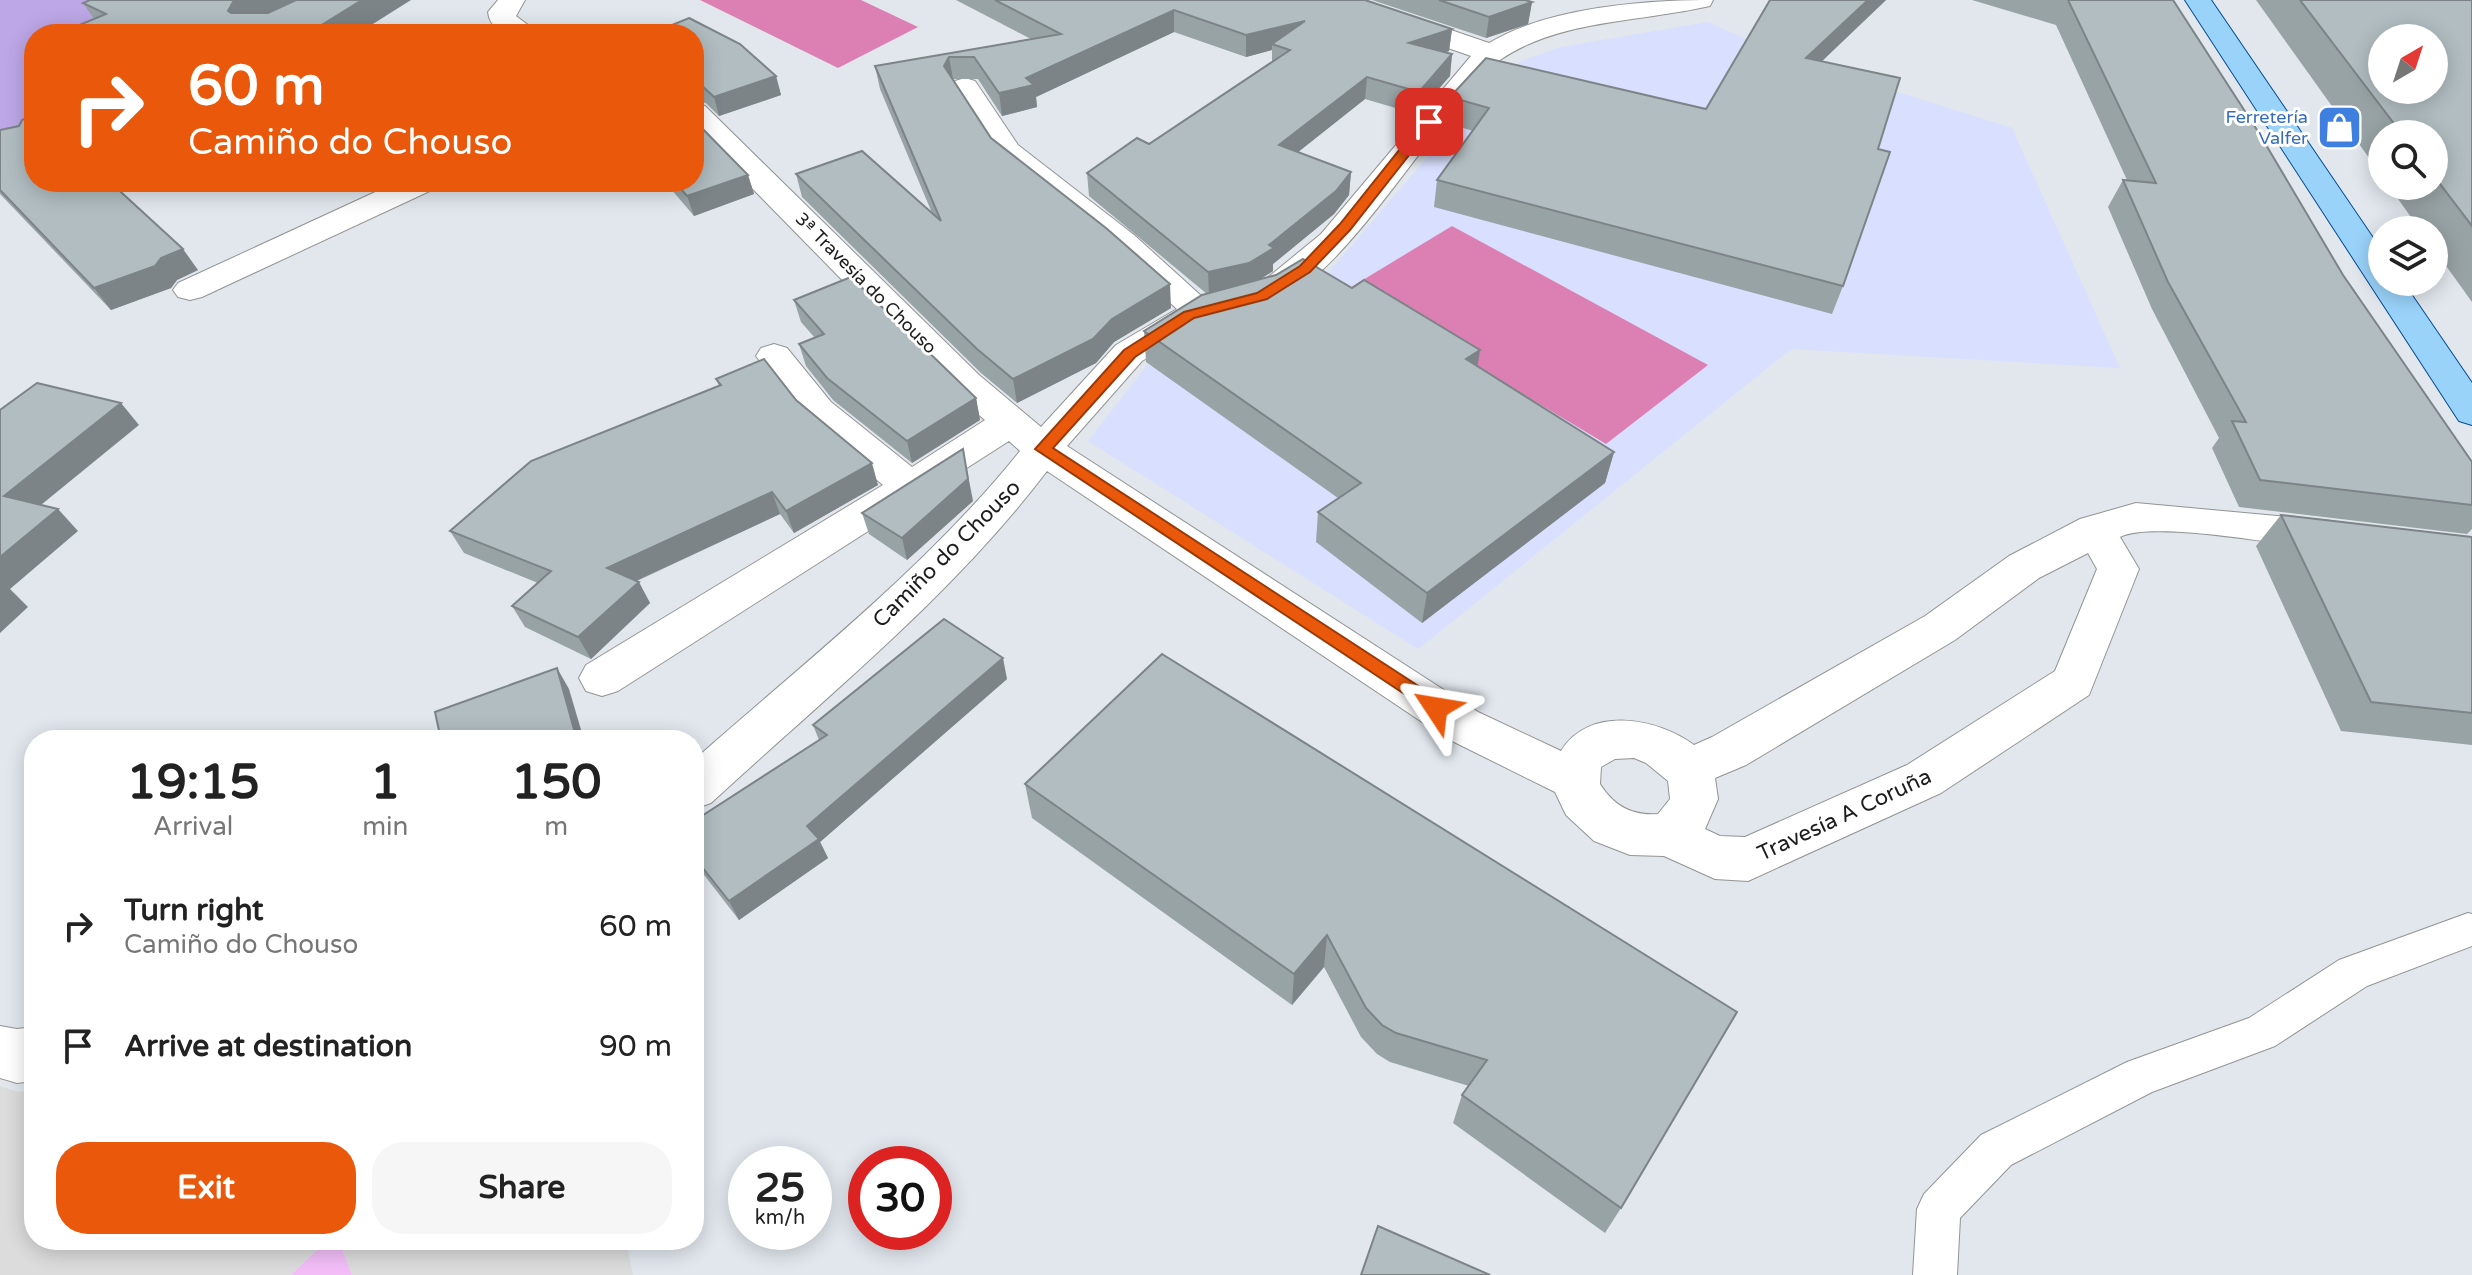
<!DOCTYPE html>
<meta charset="utf-8">
<style>
:root{--surface:#fff;--page:#f6f6f6;--text:#222;--muted:#767676;--accent:#ea580c}
body{margin:0;font-family:"Varela Round",sans-serif;background:var(--page);color:var(--text);height:100vh;display:flex;flex-direction:column;font-size:30px;white-space:nowrap}
*{box-sizing:border-box;margin:0}
p{font-size:26px;color:var(--muted)}
.icon{flex:none;width:44px;height:44px;fill:none;stroke:currentColor;stroke-width:2;stroke-linecap:round;stroke-linejoin:round}
.map{position:relative;flex:1;overflow:hidden}
.drawer{position:absolute;left:24px;top:730px;width:680px;height:520px;display:flex;flex-direction:column;background:var(--surface);border-radius:32px;box-shadow:0 4px 20px #0003}
.drawer>*{flex:none}
.guide{position:absolute;left:24px;top:24px;width:680px;height:168px;border-radius:32px;box-shadow:0 4px 20px #0003;background:#ea580c;color:#fff;overflow:hidden}
.needle{width:52px;rotate:39deg}
.tools{position:absolute;left:2368px;top:24px;display:grid;gap:16px}
.tools a{display:grid;place-items:center;width:80px;height:80px;border-radius:50%;background:var(--surface);box-shadow:0 4px 20px #0003;font-size:40px}
.speed{position:absolute;left:728px;top:1146px;display:flex;gap:16px;font-size:40px;font-weight:700;text-align:center}
.speed>*{display:grid;place-content:center;width:104px;height:104px;border-radius:50%;background:var(--surface);box-shadow:0 4px 20px #0003;line-height:1}
.speed small{font-size:20px;font-weight:400}
.speed .limit{border:12px solid #d22;background:#fff;color:#111}
.pin{position:absolute;display:grid;place-items:center;width:68px;height:68px;color:#fff;margin:-34px;border-radius:16px;box-shadow:0 4px 12px #0006}
.me{position:absolute;width:88px;margin:-44px;rotate:303deg;stroke-linejoin:round;filter:drop-shadow(0 0 6px #0008)}
.turn{display:flex;align-items:center;gap:28px;height:168px;padding:0 32px;font-size:36px}
.turn .icon{width:104px;height:104px;stroke-width:2.5}
.turn b{display:block;font-size:56px;line-height:68px}
.eta{display:flex;justify-content:space-evenly;align-items:center;height:136px;text-align:center}
.eta b{font-size:48px;font-weight:700;line-height:56px}
.button{display:flex;gap:16px;margin-top:auto;padding:16px 32px}
.button a{flex:1;height:92px;border-radius:32px;background:var(--accent);color:#fff;font-size:32px;font-weight:700;line-height:92px;text-align:center}
.button a+a{background:var(--page);color:var(--text)}
ul{padding:0;list-style:none}
li{display:flex;align-items:center;gap:24px;height:120px;padding:0 32px}
li div{flex:1}
li b{display:block;font-size:30px}
li em{font-style:normal}
.map>svg:first-child{display:block}
.education{fill:#d9dffe}
.grass{fill:#bda7e7}
.park{fill:#f3bef8}
.pitch{fill:#dc80b3}
.parking{fill:#dcdcdc}
.lines{fill:none;stroke-linecap:round;stroke-linejoin:round}
.service-casing{stroke:#939393;stroke-width:2}
.minor-casing{stroke:#939393;stroke-width:2}
.primary-casing{stroke:#034a91;stroke-width:2}
.service{fill:#fff;fill-rule:evenodd}
.minor{fill:#fff;fill-rule:evenodd}
.primary{fill:#9ad3fa;fill-rule:evenodd}
.wall{fill:#98a3a6}
.shaded-wall{fill:#7c8487}
.building{fill:#b1bdc1;stroke:#7c8487;stroke-width:2;fill-rule:evenodd}
.route{fill:#ea580c;stroke:#983908;stroke-width:2}
.labels{text-anchor:middle;stroke-width:6;stroke-linejoin:round;paint-order:stroke}
.far-shop-label{font-size:18px;fill:#366cbe;stroke:#fff;text-anchor:end}
.far-street-label{font-size:18px;fill:#1c1c1c;stroke:#fff}
.street-label{font-size:22px;fill:#1c1c1c;stroke:#fff}
</style>
<div class="map">
<svg width="2472" height="1275" viewBox="0 0 2472 1275">
<rect width="100%" height="100%" fill="#e1e7ed"/>
<polygon class="education" points="1708,22 1784,56 2012,128 2120,368 1791,349 1418,649 1088,441 1165,342 1323,279 1498,75 1524,60 1561,47"/>
<polygon class="grass" points="0,0 157,0 114,34 34,34 34,122 0,132"/>
<polygon class="park" points="327,1240 339,1240 352,1275 291,1275"/>
<g class="pitch">
<polygon points="700,0 861,0 918,27 838,68"/>
<polygon points="1452,226 1708,365 1606,444 1348,289"/>
</g>
<g class="parking">
<polygon points="0,1086 18,1092 34,1090 34,1240 327,1240 291,1275 0,1275"/>
<polygon points="339,1240 626,1240 633,1275 352,1275"/>
</g>
<g class="lines">
<defs>
<polygon id="service" points="2468,913 2472,914 2472,946 2367,986 2275,1046 2152,1092 2011,1165 1960,1218 1957,1275 1913,1275 1917,1209 1924,1194 1981,1135 2127,1062 2249,1018 2339,960"/>
<g id="minor">
<path d="M498,0H525L516,16L540,34C520,34 491,38 488,12Z"/>
<path d="M1324,0H1363L1489,43C1549,7 1645,0 1713,0L1710,6L1700,8C1635,22 1556,21 1500,60C1441,102 1323,323 1249,304L1244,297L1321,234L1471,56L1327,6Z"/>
<path d="M965,78L975,81L1018,145L1134,235L1219,312L1213,320L1142,361L1067,446L1478,712L1561,751C1589,705 1658,718 1694,745L1712,737L1925,616L2009,556L2080,519L2136,503L2331,521L2346,526L2352,536L2346,546L2331,551C2288,546 2154,520 2120,537L2139,569L2089,695L1941,793L1748,881L1715,879L1664,856L1630,855L1594,841L1566,815L1555,792L1446,738L1047,471C953,595 826,697 711,803L694,809V760C806,661 927,567 1020,451L1009,441L618,691L602,696L586,691L579,678L586,665L883,485L805,420L756,356L761,348L774,344L787,348L831,402L912,467L985,420L953,393L694,129V103L705,106L979,375L1041,427L1116,345L1177,309L1110,249L996,158L950,87L955,81ZM2088,553L2097,569L2055,671L1907,765L1745,837L1720,836L1705,829L1718,799L1715,778L1746,765L1955,640L2039,578ZM1634,758L1646,763L1668,781L1670,799L1658,814C1632,816 1614,806 1600,784L1601,767L1615,759Z"/>
<polygon points="397,182 439,182 434,189 202,297 190,300 178,297 173,290 178,283"/>
<polygon points="0,1026 17,1029 34,1027 34,1081 17,1083 0,1078"/>
</g>
<polygon id="primary" points="2185,0 2211,0 2382,251 2382,282 2403,282 2472,383 2472,425 2459,421"/>
</defs>
<use href="#service" class="service-casing"/>
<use href="#minor" class="minor-casing"/>
<use href="#primary" class="primary-casing"/>
<use href="#service" class="service"/>
<use href="#minor" class="minor"/>
<use href="#primary" class="primary"/>
</g>
<g class="wall">
<polygon points="956,0 1365,0 1452,29 1449,51 1446,52 1452,54 1450,76 1416,114 1365,99 1298,152 1351,172 1349,195 1334,214 1273,264 1273,271 1259,280 1477,366 1614,452 1605,483 1422,623 1316,542 1318,512 1338,498 1146,362 1144,331 1207,294 1089,196 1087,173 1149,144 1272,62 1272,50 1246,57 1174,32 1036,97 1037,107 1002,116 978,79 953,79 991,138 1171,308 1114,342 1096,363 1017,403 981,373 802,197 796,174 932,213 880,89 875,66 1031,39"/>
<polygon points="1372,0 1525,0 1532,2 1528,24 1486,38"/>
<polygon points="1770,0 1886,0 1822,61 1878,149 1843,286 1832,314 1434,207 1437,180 1473,131 1447,123 1450,97 1706,109"/>
<polygon points="1972,0 2173,0 2343,275 2472,462 2472,529 2467,534 2239,507 2212,448 2219,438 2152,309 2108,207 2123,180 2127,180 2056,25"/>
<polygon points="2256,0 2472,0 2472,302 2434,249 2434,230 2420,230 2389,186 2434,186 2434,134 2382,134 2382,176"/>
<polygon points="83,3 357,34 94,19"/>
<polygon points="694,34 776,76 781,95 719,116 706,103 694,101"/>
<polygon points="0,130 198,270 177,280 171,288 111,310 0,194"/>
<polygon points="748,175 754,194 694,216 665,182 694,182"/>
<polygon points="794,300 976,398 980,420 912,463 833,400 806,366 799,344 815,338 801,322"/>
<polygon points="716,379 796,400 878,485 794,533 780,514 637,581 650,603 591,659 525,627 512,606 538,583 464,553 450,531 719,386"/>
<polygon points="973,501 907,560 869,534 862,513"/>
<polygon points="2281,515 2472,537 2472,745 2341,731 2256,546"/>
<polygon points="1162,654 1621,1208 1605,1233 1453,1123 1462,1095 1469,1086 1390,1062 1377,1054 1361,1037 1324,967 1292,1005 1032,818 1025,784"/>
<polygon points="1007,679 820,842 828,858 739,920 694,862 694,821 819,740 813,725"/>
</g>
<g class="shaded-wall">
<polygon points="237,0 300,0 247,25 228,11 233,2"/>
<polygon points="362,0 411,0 357,34 307,34"/>
<polygon points="1868,0 1886,0 1798,84 1806,58"/>
<polygon points="1532,2 1528,24 1486,38 1489,17"/>
<polygon points="1174,10 1174,32 1036,97 1037,107 1002,116 999,93 1026,78"/>
<polygon points="1305,21 1272,44 1272,50 1246,57 1246,35"/>
<polygon points="1452,29 1449,51 1407,66 1409,43"/>
<polygon points="1452,54 1450,76 1416,114 1419,92"/>
<polygon points="949,57 953,79 944,66"/>
<polygon points="776,76 781,95 719,116 714,97"/>
<polygon points="1367,77 1365,99 1278,168 1279,145"/>
<polygon points="1351,172 1349,195 1334,214 1273,264 1273,271 1249,286 1209,296 1208,272 1269,245"/>
<polygon points="748,175 754,194 694,216 687,196"/>
<polygon points="294,182 309,182 297,187"/>
<polygon points="183,249 198,270 177,280 171,288 111,310 94,288"/>
<polygon points="1170,284 1171,308 1114,342 1096,363 1017,403 1013,379"/>
<polygon points="1480,350 1475,381 1466,359"/>
<polygon points="976,398 980,420 912,463 907,441"/>
<polygon points="121,403 139,425 25,518 4,496"/>
<polygon points="963,449 973,501 907,560 902,538"/>
<polygon points="1614,452 1605,483 1422,623 1427,593"/>
<polygon points="872,463 878,485 794,533 786,511"/>
<polygon points="772,492 780,514 618,589 607,568"/>
<polygon points="58,509 78,531 10,589 28,607 0,633 0,557"/>
<polygon points="639,582 650,603 591,659 578,637"/>
<polygon points="1003,658 1007,679 820,842 828,858 739,920 729,901 807,826"/>
<polygon points="557,668 569,689 584,740 557,740"/>
<polygon points="1327,935 1324,967 1292,1005 1294,974"/>
</g>
<g class="building">
<polygon points="90,0 237,0 233,2 228,11 231,13 268,13 296,0 362,0 307,34 58,34 106,14 83,3"/>
<polygon points="995,0 1365,0 1452,29 1409,43 1452,54 1419,92 1367,77 1279,145 1351,172 1336,191 1269,245 1274,248 1249,263 1208,272 1087,173 1137,138 1149,144 1290,50 1272,44 1305,21 1246,35 1174,10 1026,78 1034,85 999,93 974,57 949,57 944,66 991,138 1106,228 1170,284 1112,319 1093,339 1013,379 977,349 796,174 862,151 941,221 875,66 1061,34"/>
<polygon points="1439,0 1525,0 1532,2 1489,17"/>
<polygon points="1770,0 1868,0 1806,58 1900,78 1878,149 1890,152 1843,286 1437,180 1489,108 1450,97 1486,58 1706,109"/>
<polygon points="2068,0 2173,0 2259,133 2343,275 2472,462 2472,505 2260,480 2232,421 2246,422 2168,282 2123,180 2156,183"/>
<path d="M2300,0H2472V226L2434,176V134H2402ZM2382,38H2434V90H2382Z"/>
<polygon points="689,18 740,44 776,76 714,97 700,84 694,82 694,34 650,34"/>
<polygon points="34,115 34,182 110,182 183,249 161,258 155,266 94,288 0,190 0,130 19,126 22,120"/>
<polygon points="694,120 748,175 687,196 675,182 694,182"/>
<polygon points="1303,259 1352,288 1364,280 1480,350 1466,359 1614,452 1427,593 1318,512 1361,483 1144,331 1202,295 1276,275"/>
<polygon points="851,277 976,398 907,441 827,378 799,344 824,334 794,300"/>
<polygon points="764,359 796,400 872,463 786,511 772,492 607,568 639,582 578,637 512,606 551,571 450,531 531,461 721,385 716,379"/>
<polygon points="37,383 121,403 4,496 58,509 0,557 0,410"/>
<polygon points="963,449 968,479 902,538 862,513"/>
<polygon points="2281,515 2472,537 2472,713 2371,702"/>
<polygon points="944,619 1003,658 807,826 819,839 729,901 694,857 694,821 827,735 813,725"/>
<polygon points="1162,654 1737,1012 1621,1208 1462,1095 1487,1060 1396,1033 1382,1025 1366,1008 1327,935 1294,974 1025,784"/>
<polygon points="557,668 575,733 557,740 441,740 435,712"/>
<polygon points="1378,1226 1490,1275 1361,1275"/>
</g>
<polygon class="route" points="1424,119 1435,122 1350,230 1310,272 1267,299 1194,318 1135,357 1053,448 1443,702 1443,713 1436,715 1035,449 1124,350 1184,312 1257,293 1300,266 1340,224"/>
<defs>
<symbol id="shop-square" viewBox="-11 -11 22 22"><rect x="-9" y="-9" width="18" height="18" rx="4" fill="#3f7fe0" stroke="#fff"/><path d="M-5-2.5h2.3a2.7 3.5 0 0 1 5.4 0H5L5.5 6h-11ZM-1.5-2.5h3a1.5 2.3 0 0 0-3 0Z" fill="#fff"/></symbol>
</defs>
<g fill-rule="evenodd">
<use href="#shop-square" x="2314" y="102" width="51" height="51"/>
</g>
<g class="labels">
<g class="far-shop-label">
<text x="2308" y="123">Ferretería<tspan x="2308" dy="21">Valfer</tspan></text>
</g>
<g class="far-street-label">
<text transform="translate(866 283) rotate(45)" y="6">3ª Travesía do Chouso</text>
</g>
<g class="street-label">
<text transform="translate(946 553) rotate(-45)" y="8">Camiño do Chouso</text>
<text transform="translate(1844 814) rotate(-25)" y="8">Travesía A Coruña</text>
</g>
</g>
</svg>
<div class="tools">
<a><svg class="needle" viewBox="-14 -14 28 28"><path d="M0-13l5 13h-10z" fill="#e53935"/><path d="M0 13l5-13h-10z" fill="#767676"/></svg></a>
<a><svg class="icon" aria-label="search" viewBox="0 0 24 24"><circle cx="10" cy="10" r="6"/><path d="M15 15l6 6"/></svg></a>
<a><svg class="icon" aria-label="layers" viewBox="0 0 24 24"><path d="M12 4l9 5-9 5-9-5zM3 14l9 5 9-5"/></svg></a>
</div>
<div class="speed"><div>25<small>km/h</small></div><div class="limit">30</div></div>
<div class="pin" style="left:1429px;top:122px;background:#d93025"><svg class="icon" aria-label="arrive" viewBox="0 0 24 24"><path d="M6 21V4h12l-3 4 3 4H6"/></svg></div>
<svg class="me" style="left:1436px;top:708px" viewBox="-20 -20 40 40"><path d="M0-17L14 15 0 8-14 15z" fill="#ea580c" stroke="#fff" stroke-width="4"/></svg>
<div class="guide">
<div class="turn"><svg class="icon" aria-label="right" viewBox="0 0 24 24"><path d="M7 20v-9h11M14 6l5 5-5 5"/></svg><div><b>60 m</b>Camiño do Chouso</div></div>
</div>
<section class="drawer">
<div class="eta">
<div><b>19:15</b><p>Arrival</p></div>
<div><b>1</b><p>min</p></div>
<div><b>150</b><p>m</p></div>
</div>
<ul>
<li><svg class="icon" aria-label="right" viewBox="0 0 24 24"><path d="M7 20v-9h11M14 6l5 5-5 5"/></svg><div><b>Turn right</b><p>Camiño do Chouso</p></div><em>60 m</em></li>
<li><svg class="icon" aria-label="arrive" viewBox="0 0 24 24"><path d="M6 21V4h12l-3 4 3 4H6"/></svg><div><b>Arrive at destination</b></div><em>90 m</em></li>
</ul>
<div class="button"><a>Exit</a><a>Share</a></div>
</section>
</div>
